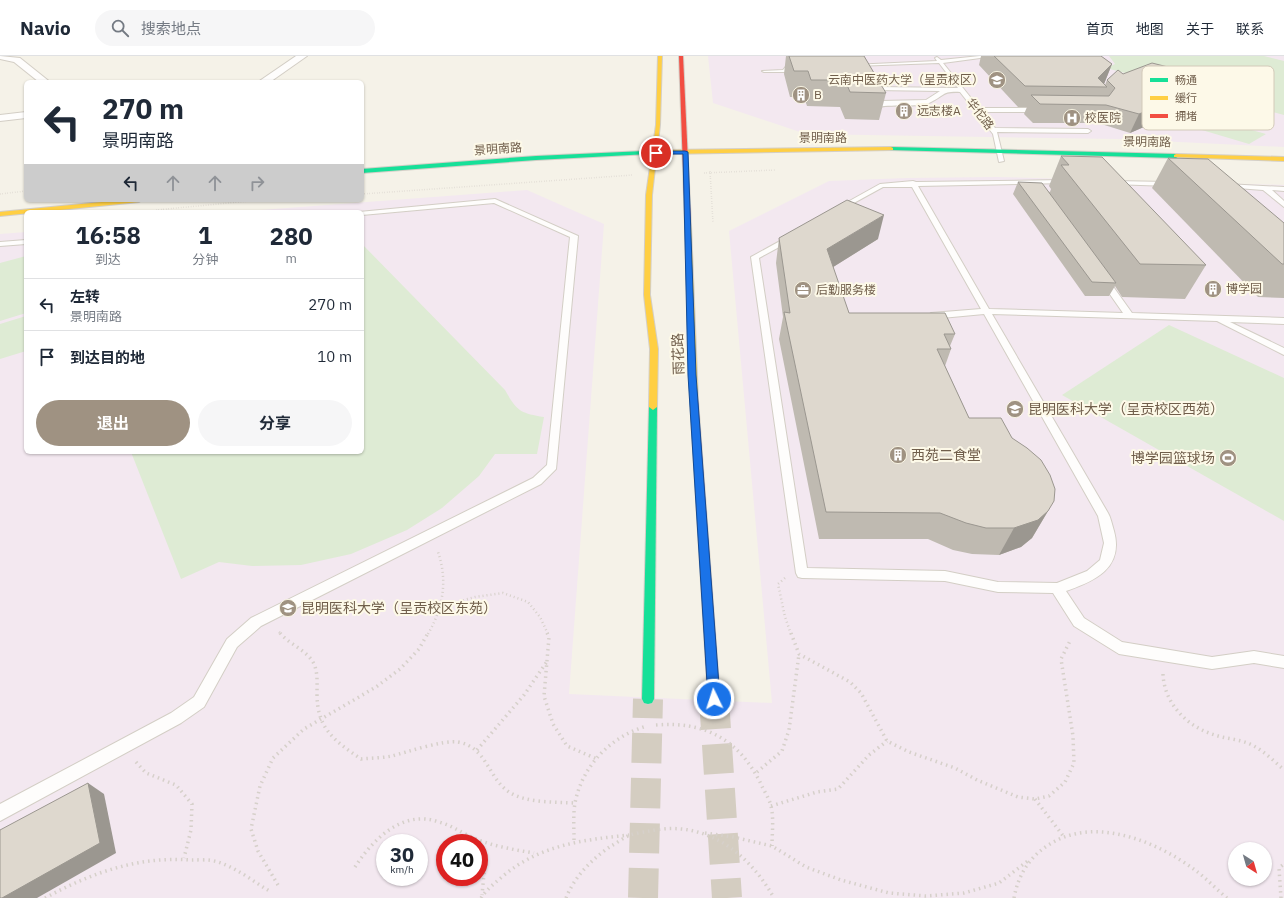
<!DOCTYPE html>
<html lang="zh">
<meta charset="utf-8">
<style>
:root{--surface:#fff;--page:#f6f6f7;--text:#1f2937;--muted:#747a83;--line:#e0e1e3;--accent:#9f9282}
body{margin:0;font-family:"IBM Plex Sans","Noto Sans SC",sans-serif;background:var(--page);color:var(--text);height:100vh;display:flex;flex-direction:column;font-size:15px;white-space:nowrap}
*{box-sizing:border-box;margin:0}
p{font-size:13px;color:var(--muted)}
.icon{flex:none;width:22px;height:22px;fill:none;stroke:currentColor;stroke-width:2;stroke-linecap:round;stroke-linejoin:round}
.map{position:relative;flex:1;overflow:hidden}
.side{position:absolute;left:24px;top:154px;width:340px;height:244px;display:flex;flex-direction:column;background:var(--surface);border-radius:6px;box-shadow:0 1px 3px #0004}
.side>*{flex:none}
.banner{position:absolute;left:24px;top:24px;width:340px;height:122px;border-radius:6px;box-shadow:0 1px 3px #0004;background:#fff;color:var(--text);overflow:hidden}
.needle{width:26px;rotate:143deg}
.fabs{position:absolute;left:1228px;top:786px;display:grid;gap:8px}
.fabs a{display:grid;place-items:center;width:44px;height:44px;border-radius:50%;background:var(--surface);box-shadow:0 1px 3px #0004;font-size:20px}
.speed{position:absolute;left:376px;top:778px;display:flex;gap:8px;font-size:20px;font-weight:700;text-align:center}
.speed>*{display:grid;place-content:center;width:52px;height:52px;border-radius:50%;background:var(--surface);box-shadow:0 1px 3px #0004;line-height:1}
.speed small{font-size:10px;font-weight:400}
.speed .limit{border:6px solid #d22;background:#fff;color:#111}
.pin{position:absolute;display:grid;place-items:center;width:34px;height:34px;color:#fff;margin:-17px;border:2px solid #fff;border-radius:50%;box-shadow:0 1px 4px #0007}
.me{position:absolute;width:44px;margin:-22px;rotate:356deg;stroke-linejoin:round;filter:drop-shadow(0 0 3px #0008)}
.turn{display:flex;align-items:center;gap:14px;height:84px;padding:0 12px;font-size:18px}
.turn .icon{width:52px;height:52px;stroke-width:2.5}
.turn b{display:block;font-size:28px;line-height:34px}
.lanes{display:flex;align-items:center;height:38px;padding:0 12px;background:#0003;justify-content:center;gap:20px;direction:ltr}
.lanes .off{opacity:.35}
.eta{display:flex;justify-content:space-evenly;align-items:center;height:68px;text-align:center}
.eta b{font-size:24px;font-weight:700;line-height:28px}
.button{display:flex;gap:8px;margin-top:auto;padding:8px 12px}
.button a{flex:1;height:46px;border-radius:24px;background:var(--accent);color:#fff;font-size:16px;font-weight:700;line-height:46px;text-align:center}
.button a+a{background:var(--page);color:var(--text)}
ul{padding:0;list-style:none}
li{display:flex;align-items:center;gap:12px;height:52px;padding:0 12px;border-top:1px solid var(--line)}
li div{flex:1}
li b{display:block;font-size:15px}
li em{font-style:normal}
header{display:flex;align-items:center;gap:24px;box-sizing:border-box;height:56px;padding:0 20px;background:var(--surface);border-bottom:1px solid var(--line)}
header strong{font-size:19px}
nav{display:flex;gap:22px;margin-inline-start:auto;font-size:14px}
.search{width:280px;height:36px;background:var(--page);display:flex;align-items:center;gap:10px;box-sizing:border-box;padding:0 14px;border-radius:22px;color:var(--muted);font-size:15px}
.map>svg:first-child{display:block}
.education{fill:#f3e8f0;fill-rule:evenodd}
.green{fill:#deebd4}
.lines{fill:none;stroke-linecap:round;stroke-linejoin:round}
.secondary-tunnel{stroke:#d4cdc1;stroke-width:30;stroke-dasharray:30 15;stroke-linecap:butt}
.lane-casing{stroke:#d3cec5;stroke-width:2}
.street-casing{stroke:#d3cec5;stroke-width:2}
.fast-casing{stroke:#d4cfc7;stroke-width:2}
.slow-casing{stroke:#d4cfc7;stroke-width:2}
.jam-casing{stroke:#d4cfc7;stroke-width:2}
.path-far3{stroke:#d6d0ca;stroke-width:1;stroke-dasharray:0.5 1.5;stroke-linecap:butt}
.path-far2{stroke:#d6d0ca;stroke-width:1.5;stroke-dasharray:0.5 2;stroke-linecap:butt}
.path-far1{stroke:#d6d0ca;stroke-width:2.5;stroke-dasharray:1 3;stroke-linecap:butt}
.path{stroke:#d6d0ca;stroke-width:3.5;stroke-dasharray:1.5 4;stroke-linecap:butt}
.lane{fill:#fefdfc;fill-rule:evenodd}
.street{fill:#fefdfc;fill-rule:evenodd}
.fast{fill:#16e098;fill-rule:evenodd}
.slow{fill:#ffcf43;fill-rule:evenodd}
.jam{fill:#f24e42;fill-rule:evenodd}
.wall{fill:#bfbab1}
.shaded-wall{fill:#9b9790}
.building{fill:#ded8ce;stroke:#9b9790}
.route{fill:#1a73e8;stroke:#114b97}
.labels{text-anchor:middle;stroke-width:4;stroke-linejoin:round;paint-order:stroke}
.far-poi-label{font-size:12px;fill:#705e4b;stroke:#fdf9e8;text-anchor:start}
.far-street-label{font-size:12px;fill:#705e4b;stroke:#fdf9e8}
.street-label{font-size:14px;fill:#705e4b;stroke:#fdf9e8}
.poi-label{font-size:14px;fill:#705e4b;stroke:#fdf9e8;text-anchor:start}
.key{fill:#fdf9e8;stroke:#d3cab9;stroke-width:1}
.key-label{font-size:11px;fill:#705e4b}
</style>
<header>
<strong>Navio</strong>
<div class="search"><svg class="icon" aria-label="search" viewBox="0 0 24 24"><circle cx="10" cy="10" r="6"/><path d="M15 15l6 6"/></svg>搜索地点</div>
<nav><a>首页</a><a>地图</a><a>关于</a><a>联系</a></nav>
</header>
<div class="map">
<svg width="1284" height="842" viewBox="0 0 1284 842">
<rect width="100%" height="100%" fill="#f5f2e8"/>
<g class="education">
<polygon points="708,0 1284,0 1284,91 1117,83 806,78 713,47"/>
<path d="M997,121L1284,129V842H0V178L26,176V396H362V156H233L527,134L604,168L569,638L772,647L729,175L829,125L907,122ZM385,787H419V821H385ZM445,787H479V821H445ZM1235,793H1265V823H1235Z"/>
</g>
<g class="green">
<polygon points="1109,0 1264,0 1284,5 1284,59 1106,12 1115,8"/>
<polygon points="1119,37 1266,78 1249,88 1101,44"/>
<path d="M362,188L505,334C517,355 520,357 544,361L537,398H495L479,420L442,452L407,474L351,498L301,509L252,510L219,506L181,523L131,396H362Z"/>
<polygon points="26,200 26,257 0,265 0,207"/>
<polygon points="26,260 26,295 0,303 0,268"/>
<polygon points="1169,269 1284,322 1284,465 1062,339"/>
</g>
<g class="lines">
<g class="secondary-tunnel">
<polyline points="714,643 727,842"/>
<polyline points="643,842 648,643"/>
</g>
<defs>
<g id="lane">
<path d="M980,0H995L943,7L979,52H1039L1042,54L1039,56H982L995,72L1088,73L1091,75L1088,77L997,76L1004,105L999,106L993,78L960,36C941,35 945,40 929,47C918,52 890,47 874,52L871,50L881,45L926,44L940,35L875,34L877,31L958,32L939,7L854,10L852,9L937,5L935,2L937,1L941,4Z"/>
<polygon points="791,4 795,5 788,12 787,16 764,16 762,15 783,14"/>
<path d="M1065,124L1068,126L1067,127L918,130L989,253L1123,257L1100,224L1104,222H1107L1132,257L1284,262V268L1230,266L1284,292V299L1217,265L992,258L1108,457C1111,462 1112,469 1114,475C1124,512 1095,525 1066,535L1084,562L1122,586L1212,601L1254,595L1284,600V612L1254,607L1212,613L1119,598L1074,570L1053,537L998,536L945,525L802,522L798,521L796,517L751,201L791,179H794V183L759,202L807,512L945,515L998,526L1057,527L1087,515L1100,504L1104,487L1098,460L984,258L931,263L927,260L931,257L981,253L912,131H883L841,154L835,153L880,128L913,125L916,126Z"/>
<polygon points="1114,125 1169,126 1172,128 1169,130 1112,128 1111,127"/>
<polygon points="1226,128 1284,131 1284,135 1272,134 1284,145 1284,151 1263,134 1224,131 1224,129"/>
<polygon points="495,143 578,180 556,413 541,428 261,570 237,591 204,651 181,667 0,765 0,748 171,657 194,641 227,583 251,562 533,422 547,409 570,181 494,147 362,159 362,156 359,156"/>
<polygon points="26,184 26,188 0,190 0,186"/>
</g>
<g id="street">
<polygon points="0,0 20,2 50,26 39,26 14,6 0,3"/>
<polygon points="296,0 307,0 270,26 258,26"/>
<polygon points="26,56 26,62 0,65 0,59"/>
</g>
<g id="fast">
<polygon points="891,91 1176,98 1179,100 1176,102 889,94 889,92"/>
<polygon points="666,94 668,95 668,97 536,104 362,117 362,113 536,100"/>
<polygon points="653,348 657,351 654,643 652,647 648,648 644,647 642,643 649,351"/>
</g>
<g id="slow">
<polygon points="658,0 662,0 660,69 652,139 650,239 658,293 657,351 653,354 649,351 650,293 644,239 646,139 656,69"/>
<polygon points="891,91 893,92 893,94 666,98 663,96 666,94"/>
<polygon points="1176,98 1284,101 1284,105 1174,101 1174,99"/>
<polygon points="122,144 142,144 139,146 0,160 0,156"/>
<polygon points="688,167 691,169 698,344 694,347 690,344 685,169"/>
</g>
<g id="jam">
<polygon points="679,0 683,0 691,169 688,171 685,169"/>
<polygon points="694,341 698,344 720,643 718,647 714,648 710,647 708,643 690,344"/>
</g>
</defs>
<use href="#lane" class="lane-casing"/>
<use href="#street" class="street-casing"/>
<use href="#fast" class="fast-casing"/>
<use href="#slow" class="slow-casing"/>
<use href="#jam" class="jam-casing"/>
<polyline class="path-far3" points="1148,68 1156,71"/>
<g class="path-far2">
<polyline points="710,115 713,167"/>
<polyline points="704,117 775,114"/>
<polyline points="0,138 26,135"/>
<polyline points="362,138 633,119"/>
<polyline points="156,154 260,144"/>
</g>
<g class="path-far1">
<polyline points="785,522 778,528 785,561 791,578"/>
<polyline points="440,551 475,541 503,537 528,546 540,561 548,578"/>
<polyline points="279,576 281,578"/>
<path d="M428,578C443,552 448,525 438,496"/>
</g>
<g class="path">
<path d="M280,577C290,589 307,594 314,608C318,617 317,628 317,638C317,673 335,685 361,703C371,702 382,702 392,700C407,696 443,684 458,686C487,691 488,722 509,736C525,747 556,746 575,747"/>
<polyline points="547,577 549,581 544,640 553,668 567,690 597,703"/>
<polyline points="791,577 799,598 850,626 861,637 887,685 909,696 955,712 977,724 1018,741 1035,743 1049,740 1065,726 1074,707 1073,680 1061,603 1071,583"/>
<path d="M1163,618C1164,647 1187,671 1215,679C1226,683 1239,683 1250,688C1263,694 1274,705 1284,714"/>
<path d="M656,669C704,665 739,683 761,728C764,735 769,742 771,750C774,763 772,777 772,790"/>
<polyline points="477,694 524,639 548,604"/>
<polyline points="136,706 146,717 176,729 192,748 191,774 184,802"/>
<polyline points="757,716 782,695 789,674 799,598"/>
<polyline points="1035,743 1064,781"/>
<polyline points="771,750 817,736 838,733 869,699 887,685"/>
<polyline points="705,777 733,781 772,790 806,811 841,824 889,837 926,840 964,837 999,827 1029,804"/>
<path d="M574,784C574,772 573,759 575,747C582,710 611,680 647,670"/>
<polyline points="479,790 485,808 482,839"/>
<path d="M355,811C373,783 403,753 439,766C454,770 466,780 481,785C498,791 516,794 534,797"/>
<polyline points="278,829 258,795 251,773 260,730 273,702 304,673 376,631 400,613 419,593 428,577"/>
<path d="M45,842C91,817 138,800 191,804C199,804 209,803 218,806C237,812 254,826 271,836"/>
<path d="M481,842C487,833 495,827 503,820C540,789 582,784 629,779"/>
<path d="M566,842C574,821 593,802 611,790C617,787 623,782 630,779C636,777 644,776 650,775C705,763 749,797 774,842"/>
<path d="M1014,842C1018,819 1030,800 1050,788C1095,760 1156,785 1195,814C1206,822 1216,833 1227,842"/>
<polyline points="1281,842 1279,812 1284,808"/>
</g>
<use href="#lane" class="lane"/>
<use href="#street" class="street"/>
<use href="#fast" class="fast"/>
<use href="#slow" class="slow"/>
<use href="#jam" class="jam"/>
</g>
<g class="wall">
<polygon points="786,0 864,0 877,22 876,25 886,37 879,64 845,63 840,51 807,50 804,41 790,41 784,18"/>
<polygon points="981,0 1101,0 1112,8 1104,28 1105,29 1107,24 1123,18 1220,24 1211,42 1130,77 1098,67 1033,67 1024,58 1027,51 1018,51 979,9"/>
<polygon points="1061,100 1206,209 1185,243 1122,241 1115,230 1109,240 1085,240 1013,138 1018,126 1050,136 1051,133 1049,130"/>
<polygon points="1168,102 1284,167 1284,242 1258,241 1152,132"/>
<polygon points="779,182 878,183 833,211 849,257 955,278 950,290 951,293 945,310 969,362 1048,455 1032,482 1021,491 999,499 972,498 953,494 928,483 819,483 779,283 783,261 776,207"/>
</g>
<g class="shaded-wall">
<polygon points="1112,8 1104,28 1098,22"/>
<polygon points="1220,24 1211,42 1130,77 1139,58"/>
<polygon points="884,159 878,183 822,218 827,193"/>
<polygon points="1048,455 1032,482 1021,491 999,499 1014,472"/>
<polygon points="88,727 104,738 116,797 37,842 2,842"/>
</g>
<g class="building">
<polygon points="789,0 864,0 877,22 875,24 880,27 886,37 850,36 845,24 811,24 808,15 794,15"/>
<polygon points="994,0 1101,0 1112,8 1098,22 1107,31 1025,30"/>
<polygon points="1152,7 1220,24 1139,58 1106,49 1040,48 1031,39 1109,40 1115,32 1107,24 1118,14 1123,18"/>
<polygon points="1061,100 1102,101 1206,209 1140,208 1061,109 1069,109"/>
<polygon points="1168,102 1208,103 1284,167 1284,208 1282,208"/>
<polygon points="1018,126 1042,127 1116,227 1092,226"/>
<polygon points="847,144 884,159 827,193 849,257 945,257 955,278 944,278 951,293 937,293 969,362 1001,362 1012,382 1027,392 1041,404 1050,419 1055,433 1054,445 1048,455 1038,464 1014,472 986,472 966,467 940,457 826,456 784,256 790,257 779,182"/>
<polygon points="88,727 100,787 2,842 0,842 0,774"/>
</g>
<polygon class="route" points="656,95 685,95 688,96 696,319 720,643 718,647 714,649 710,647 708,643 688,319 683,98 654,98"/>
<defs>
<symbol id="university-disc" viewBox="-11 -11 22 22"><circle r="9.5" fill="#9f9282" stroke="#fdf9e8"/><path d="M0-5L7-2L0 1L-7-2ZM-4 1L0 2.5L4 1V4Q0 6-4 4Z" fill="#fff"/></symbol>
<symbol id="building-disc" viewBox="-11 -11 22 22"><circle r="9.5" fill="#9f9282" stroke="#fdf9e8"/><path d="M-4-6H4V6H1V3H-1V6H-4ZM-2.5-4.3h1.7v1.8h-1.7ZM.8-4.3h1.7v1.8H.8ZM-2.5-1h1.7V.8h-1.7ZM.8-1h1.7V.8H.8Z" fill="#fff"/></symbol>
<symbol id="hospital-disc" viewBox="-11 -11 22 22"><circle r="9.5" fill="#9f9282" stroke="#fdf9e8"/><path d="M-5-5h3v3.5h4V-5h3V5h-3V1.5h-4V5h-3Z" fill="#fff"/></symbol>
<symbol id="office-disc" viewBox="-11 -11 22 22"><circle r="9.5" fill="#9f9282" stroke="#fdf9e8"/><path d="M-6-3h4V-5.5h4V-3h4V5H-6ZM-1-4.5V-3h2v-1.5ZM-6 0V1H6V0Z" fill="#fff"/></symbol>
<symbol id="stadium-disc" viewBox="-11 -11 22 22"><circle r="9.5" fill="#9f9282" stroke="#fdf9e8"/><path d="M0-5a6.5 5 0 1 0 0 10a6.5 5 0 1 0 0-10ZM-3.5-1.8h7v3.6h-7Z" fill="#fff"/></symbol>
</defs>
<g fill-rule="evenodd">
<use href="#university-disc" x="987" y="14" width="20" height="20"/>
<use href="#building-disc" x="791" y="29" width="20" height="20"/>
<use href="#building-disc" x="894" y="45" width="20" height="20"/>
<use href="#hospital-disc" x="1062" y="52" width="20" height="20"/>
<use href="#building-disc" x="1203" y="223" width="20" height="20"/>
<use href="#office-disc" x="793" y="224" width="20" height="20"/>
<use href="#university-disc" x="1005" y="343" width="20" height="20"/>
<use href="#building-disc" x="888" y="389" width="20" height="20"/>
<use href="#stadium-disc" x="1218" y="392" width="20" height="20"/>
<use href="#university-disc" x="278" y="542" width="20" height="20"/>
</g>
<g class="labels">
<g class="far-poi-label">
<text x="984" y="28" text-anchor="end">云南中医药大学（呈贡校区）</text>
<text x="814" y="43">B</text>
<text x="917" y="59">远志楼A</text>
<text x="1085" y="66">校医院</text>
<text x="1226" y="237">博学园</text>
<text x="816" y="238">后勤服务楼</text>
</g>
<g class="far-street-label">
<text transform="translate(980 58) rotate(52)" y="4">华佗路</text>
<text x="823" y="86">景明南路</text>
<text transform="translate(1147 86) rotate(1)" y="4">景明南路</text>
<text transform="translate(498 93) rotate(-4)" y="4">景明南路</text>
</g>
<g class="street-label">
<text transform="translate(678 298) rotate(-92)" y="5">雨花路</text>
</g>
<g class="poi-label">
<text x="1028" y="358">昆明医科大学（呈贡校区西苑）</text>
<text x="911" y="404">西苑二食堂</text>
<text x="1215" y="407" text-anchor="end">博学园篮球场</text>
<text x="301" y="557">昆明医科大学（呈贡校区东苑）</text>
</g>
</g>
<rect x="1142" y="10" width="132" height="64" rx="6" class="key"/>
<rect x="1150" y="22" width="18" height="4" fill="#16e098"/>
<rect x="1150" y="40" width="18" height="4" fill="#ffcf43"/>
<rect x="1150" y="58" width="18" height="4" fill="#f24e42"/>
<g class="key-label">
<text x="1175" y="28">畅通</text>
<text x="1175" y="46">缓行</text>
<text x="1175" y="64">拥堵</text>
</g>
</svg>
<div class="fabs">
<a><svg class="needle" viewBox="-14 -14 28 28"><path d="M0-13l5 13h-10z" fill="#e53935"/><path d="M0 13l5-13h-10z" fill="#747a83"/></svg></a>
</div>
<div class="speed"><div>30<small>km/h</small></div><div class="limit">40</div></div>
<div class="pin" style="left:656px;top:97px;background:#d93025"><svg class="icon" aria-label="arrive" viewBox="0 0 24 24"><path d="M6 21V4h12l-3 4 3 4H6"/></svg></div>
<svg class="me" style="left:714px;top:643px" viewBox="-20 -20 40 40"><circle r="17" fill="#1a73e8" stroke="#fff" stroke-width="3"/><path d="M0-11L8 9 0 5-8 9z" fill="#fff"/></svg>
<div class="banner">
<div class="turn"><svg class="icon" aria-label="left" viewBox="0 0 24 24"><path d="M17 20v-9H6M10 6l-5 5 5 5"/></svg><div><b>270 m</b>景明南路</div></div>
<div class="lanes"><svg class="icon" aria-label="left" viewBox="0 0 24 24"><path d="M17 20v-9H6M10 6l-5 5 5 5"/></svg><svg class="icon off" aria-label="ahead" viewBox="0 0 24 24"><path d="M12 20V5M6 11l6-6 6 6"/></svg><svg class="icon off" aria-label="ahead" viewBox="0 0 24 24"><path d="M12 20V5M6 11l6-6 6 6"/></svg><svg class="icon off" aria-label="right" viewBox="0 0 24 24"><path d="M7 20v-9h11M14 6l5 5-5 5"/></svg></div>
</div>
<section class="side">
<div class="eta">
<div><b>16:58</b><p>到达</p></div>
<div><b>1</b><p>分钟</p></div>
<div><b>280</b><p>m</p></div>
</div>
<ul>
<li><svg class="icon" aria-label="left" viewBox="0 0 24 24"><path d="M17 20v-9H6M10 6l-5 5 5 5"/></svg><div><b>左转</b><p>景明南路</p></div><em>270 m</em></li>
<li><svg class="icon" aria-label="arrive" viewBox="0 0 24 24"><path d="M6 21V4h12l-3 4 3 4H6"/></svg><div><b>到达目的地</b></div><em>10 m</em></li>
</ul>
<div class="button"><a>退出</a><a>分享</a></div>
</section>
</div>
